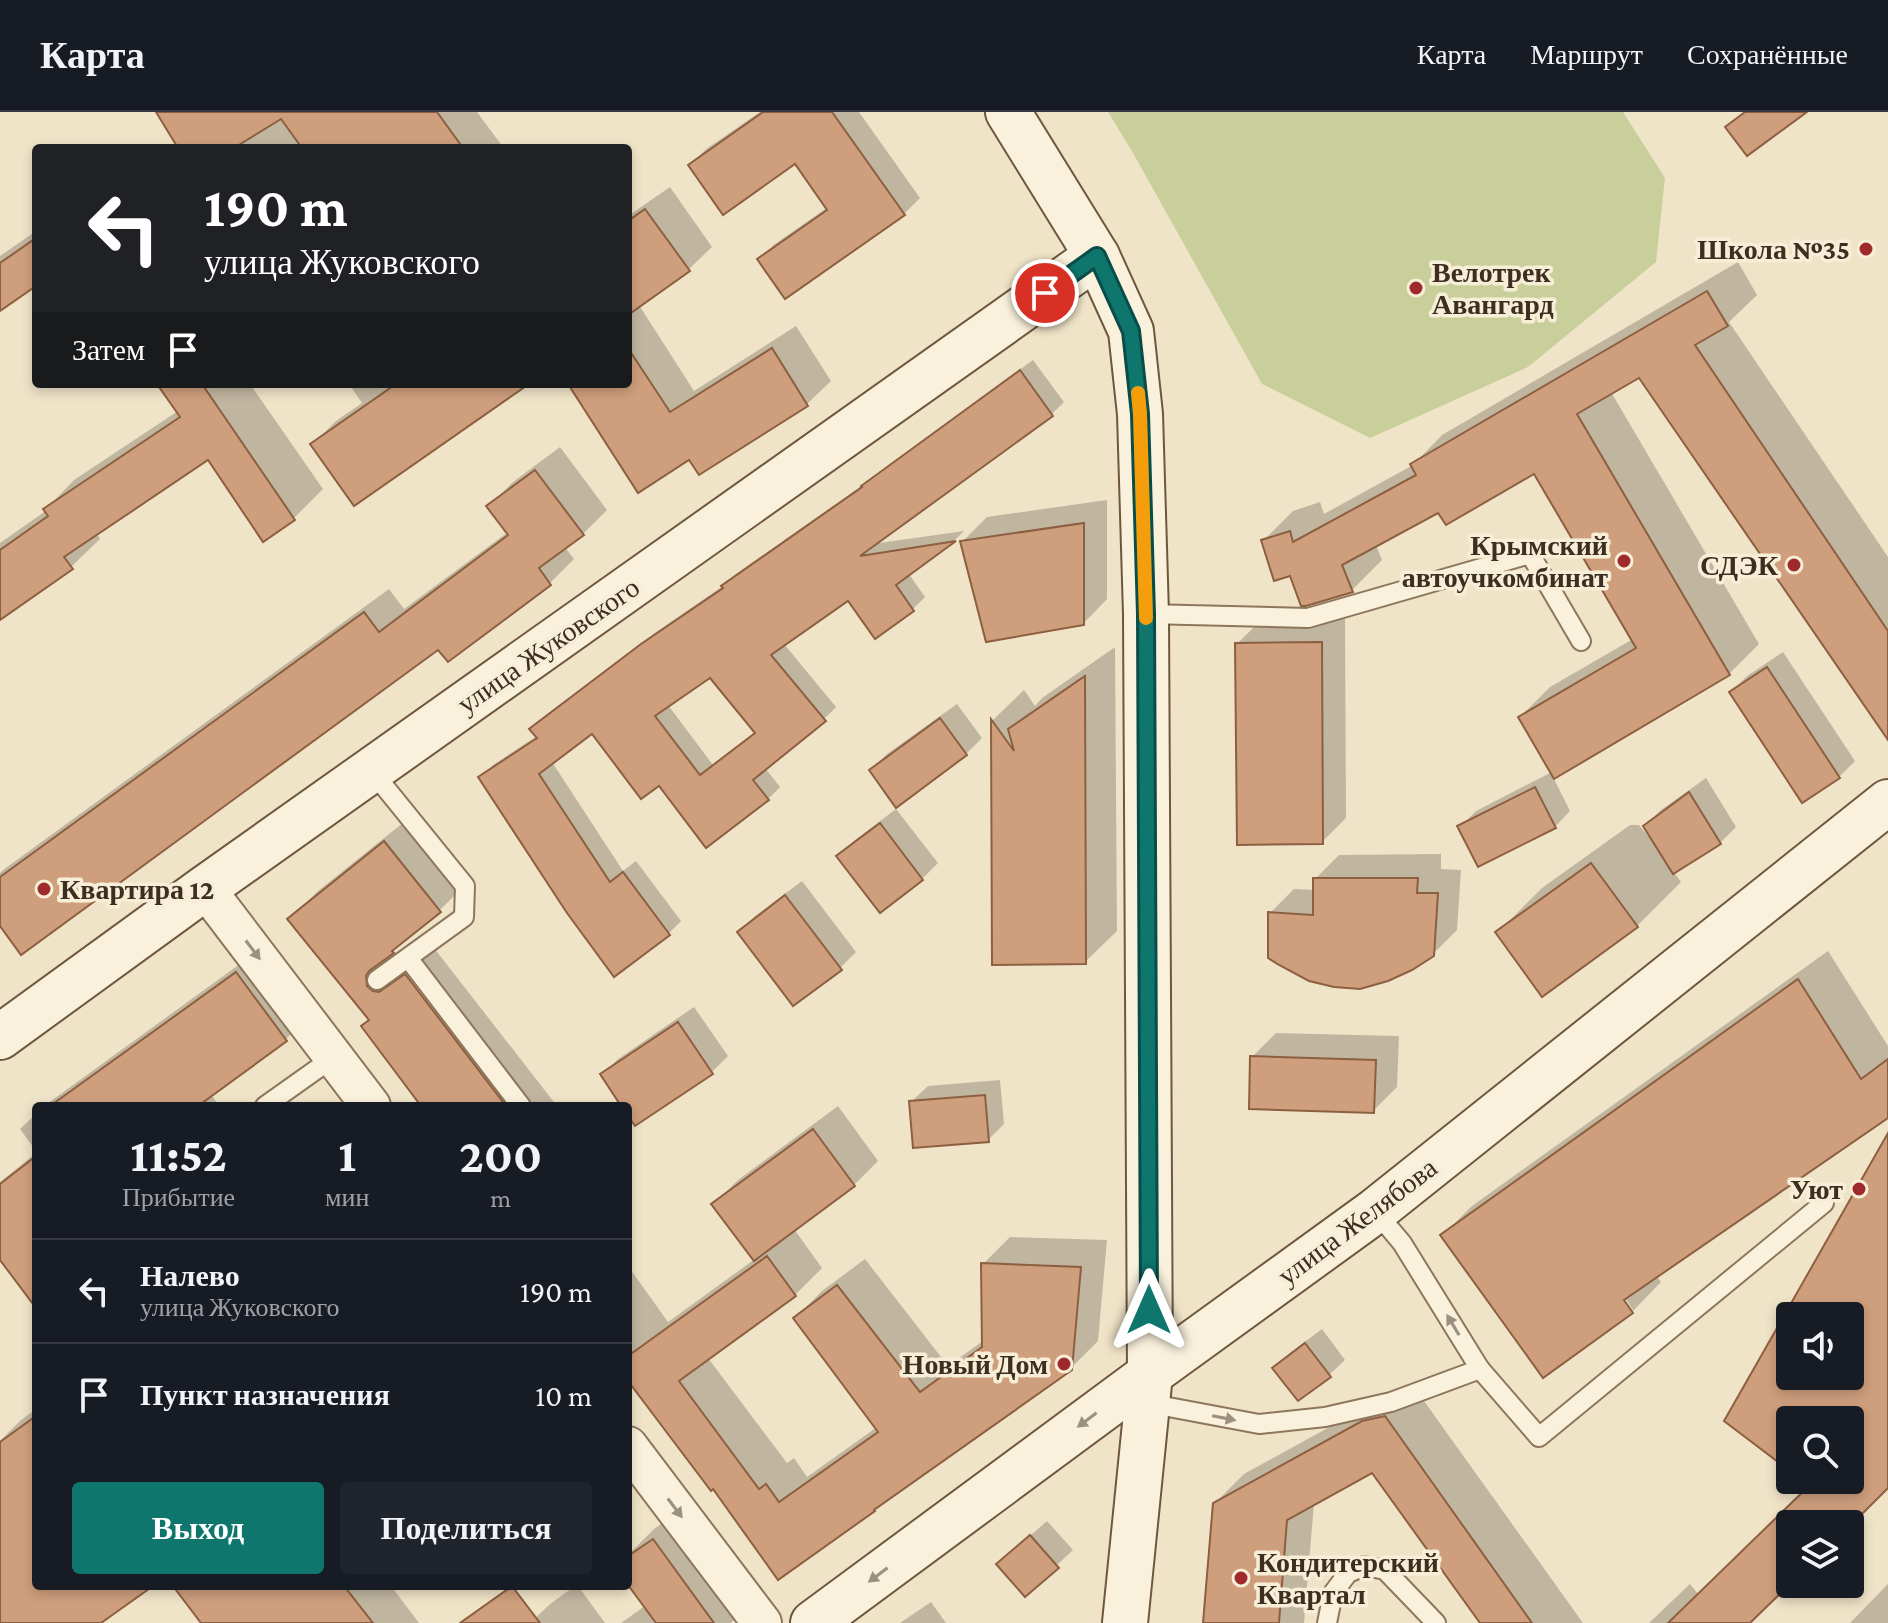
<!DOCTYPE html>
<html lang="ru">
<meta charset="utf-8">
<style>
:root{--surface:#171b24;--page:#20242c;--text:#f1f3f6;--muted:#9ea1a6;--line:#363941;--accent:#0f766e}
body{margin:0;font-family:"Crimson Pro",serif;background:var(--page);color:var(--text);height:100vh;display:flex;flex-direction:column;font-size:30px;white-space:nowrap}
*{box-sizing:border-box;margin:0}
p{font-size:26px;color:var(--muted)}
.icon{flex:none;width:44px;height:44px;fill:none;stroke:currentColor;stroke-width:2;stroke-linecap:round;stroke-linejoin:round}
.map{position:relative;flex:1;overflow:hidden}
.panel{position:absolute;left:32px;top:990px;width:600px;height:488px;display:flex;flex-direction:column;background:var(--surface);border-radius:8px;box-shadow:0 4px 12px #0003}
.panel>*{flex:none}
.hud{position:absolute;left:32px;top:32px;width:600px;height:244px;border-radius:8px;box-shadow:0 4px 12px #0003;background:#202124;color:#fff;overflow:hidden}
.buttons{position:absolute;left:1776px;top:1190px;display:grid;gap:16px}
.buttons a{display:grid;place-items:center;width:88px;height:88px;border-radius:8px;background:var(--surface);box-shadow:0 4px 12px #0003;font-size:40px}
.pin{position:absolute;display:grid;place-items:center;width:68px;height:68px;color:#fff;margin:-34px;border:4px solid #fff;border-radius:50%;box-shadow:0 2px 8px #0007}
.me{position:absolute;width:88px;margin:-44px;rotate:0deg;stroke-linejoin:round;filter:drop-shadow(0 0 6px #0008)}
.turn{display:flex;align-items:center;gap:28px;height:168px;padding:0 40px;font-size:36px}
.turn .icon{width:104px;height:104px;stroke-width:2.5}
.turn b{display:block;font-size:56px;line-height:68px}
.then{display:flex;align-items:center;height:76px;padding:0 40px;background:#0003;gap:16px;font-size:30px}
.eta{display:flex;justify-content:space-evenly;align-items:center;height:136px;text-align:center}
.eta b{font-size:48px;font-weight:700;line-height:56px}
.cta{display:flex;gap:16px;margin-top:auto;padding:16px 40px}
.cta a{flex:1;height:92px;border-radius:8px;background:var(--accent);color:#fff;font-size:32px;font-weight:700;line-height:92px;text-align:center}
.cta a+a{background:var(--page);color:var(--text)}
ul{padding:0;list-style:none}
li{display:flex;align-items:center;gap:24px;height:104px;padding:0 40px;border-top:2px solid var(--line)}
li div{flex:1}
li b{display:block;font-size:30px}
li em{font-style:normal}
header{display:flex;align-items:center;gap:48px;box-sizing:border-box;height:112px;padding:0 40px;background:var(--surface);border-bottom:2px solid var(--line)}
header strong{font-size:38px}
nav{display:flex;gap:44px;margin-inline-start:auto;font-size:28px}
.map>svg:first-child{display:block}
.grass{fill:#c9cf9b}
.shadow{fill:#0003;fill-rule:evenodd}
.building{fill:#cf9f7d;stroke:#8d5f41;stroke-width:2;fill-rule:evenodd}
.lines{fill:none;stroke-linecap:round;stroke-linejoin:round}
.service-casing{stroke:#8d765c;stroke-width:22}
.minor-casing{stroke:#8d765c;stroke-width:42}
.secondary-casing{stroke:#6f573f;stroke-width:48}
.service{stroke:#faf1dc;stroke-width:18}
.minor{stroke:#faf1dc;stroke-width:38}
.secondary{stroke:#faf1dc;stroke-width:44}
.oneway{fill:#9c907e}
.route-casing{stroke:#0a4d48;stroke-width:20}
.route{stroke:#0f766e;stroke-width:14}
.slow{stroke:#f59e0b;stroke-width:14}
.poi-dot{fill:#9e2a2b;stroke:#f7eed8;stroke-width:3}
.labels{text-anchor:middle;stroke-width:7;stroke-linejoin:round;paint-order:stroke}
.poi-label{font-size:28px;font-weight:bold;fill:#3d2e20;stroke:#f7eed8;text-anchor:end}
.street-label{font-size:28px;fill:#3d2e20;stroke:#f7eed8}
</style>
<header>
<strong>Карта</strong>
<nav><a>Карта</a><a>Маршрут</a><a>Сохранённые</a></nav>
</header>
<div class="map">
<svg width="1888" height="1511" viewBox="0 0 1888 1511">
<rect width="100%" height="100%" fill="#f0e4c8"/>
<polygon class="grass" points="1108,0 1623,0 1665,66 1656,150 1528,255 1370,326 1262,272 1133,41"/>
<g class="shadow">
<polygon points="158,0 477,0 503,35 180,36"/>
<polygon points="760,0 859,0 920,86 904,102 759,147 775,132 828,95 795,49 690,53 706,37"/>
<polygon points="670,75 712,135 688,158 639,193 694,279 796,214 831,269 807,292 699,360 690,346 570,272 628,272 628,104"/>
<polygon points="36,119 36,172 0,197 0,144"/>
<polygon points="1738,150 1757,183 1729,210 1888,445 1888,624 1640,263 1611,280 1759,532 1729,562 1553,665 1570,699 1555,715 1460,715 1476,699 1552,660 1520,605 1550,575 1633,527 1534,359 1439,398 1376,433 1382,448 1352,478 1291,462 1263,429 1293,399 1320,390 1324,402 1413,353 1442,323"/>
<path d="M1033,248L1064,290L1052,302L872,432L964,419L955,428L909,462L925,485L913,497L875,524L849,486L784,532L836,595L824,607L765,656L780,675L768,687L659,671L593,619L552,650L623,759L636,749L681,809L668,822L481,665L493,653L537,624L532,617L544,605L656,520L723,474L736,462L870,368ZM710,564L756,620L713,653L668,593Z"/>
<polygon points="160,272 250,272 323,377 294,406 263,427 208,345 96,421 100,427 71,455 0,505 0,431 47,398 46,397 74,368 178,299"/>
<polygon points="349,272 525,272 313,332 336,309 362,291"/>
<polygon points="560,335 607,398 583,422 565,435 574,447 550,471 448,548 439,535 0,811 0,761 3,758 389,477 404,497 508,420 489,394 513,370"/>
<polygon points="1107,388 1107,487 1083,512 963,429 987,405"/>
<polygon points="1345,507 1346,706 1322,730 1237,532 1261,508"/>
<polygon points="1115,535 1117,819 1085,850 994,851 993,608 1024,578 1035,594 1042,586"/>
<polygon points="1783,540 1855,649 1839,665 1731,580 1747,564"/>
<polygon points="957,592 982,626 966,642 871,658 887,642"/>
<polygon points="1706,666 1736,715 1720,731 1674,760 1681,770 1637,814 1498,820 1542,776 1630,713 1639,713 1648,724 1650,722 1645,714 1661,698"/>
<polygon points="896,697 938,751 922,767 881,798 839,744 855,728"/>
<polygon points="414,702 468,770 440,798 407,825 394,838 394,846 434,836 557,994 423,994 370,907 290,807 318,779"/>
<polygon points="1441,742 1441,757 1461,758 1457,818 1433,842 1270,801 1294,777 1315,778 1315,767 1339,743"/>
<polygon points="802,769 856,840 840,856 739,820 755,804"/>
<polygon points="262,836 311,903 285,928 211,982 219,994 44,994"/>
<path d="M1828,839L1888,934V1003L1656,1163L1661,1170L1632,1200L1443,1123L1472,1094ZM1620,1178L1633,1198H1628Z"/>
<polygon points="694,895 728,944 712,960 635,1011 628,1001 628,994 623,994 602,963 618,947"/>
<polygon points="1276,921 1399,924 1397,975 1373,999 1252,945"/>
<polygon points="1000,968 1004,1012 988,1028 911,990 928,974"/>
<polygon points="838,994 878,1049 854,1073 794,1117 822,1156 795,1183 708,1246 787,1351 794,1346 807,1365 877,1315 795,1206 822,1179 865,1147 948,1254 983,1229 983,1152 1010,1125 1107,1128 1098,1229 1070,1257 779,1466 713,1374 628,1267 628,1154 668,1210 755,1147 714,1092 738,1068"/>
<polygon points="36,1002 36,1039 20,1017"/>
<path d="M1888,1025V1374L1849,1412H1790V1469L1747,1511H1649L1690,1472L1699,1483L1811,1373L1805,1368H1850V1308H1790V1357L1727,1308ZM1790,1204H1850V1264H1790Z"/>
<polygon points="36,1041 36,1192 0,1145 0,1070"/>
<polygon points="1322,1217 1345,1248 1329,1263 1275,1256 1291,1240"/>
<polygon points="1414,1275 1583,1511 1482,1511 1372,1359 1314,1391 1304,1511 1205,1511 1214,1392 1244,1362 1393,1280"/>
<polygon points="36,1297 36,1404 0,1354 0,1329 21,1308"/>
<polygon points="691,1390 759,1483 731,1511 621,1511 645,1494 628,1470 628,1443 654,1417"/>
<polygon points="1047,1409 1073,1438 1026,1482 1015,1437"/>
<polygon points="1888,1472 1888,1511 1850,1511"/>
<polygon points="178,1474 391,1474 419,1511 203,1511"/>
<polygon points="575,1474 578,1474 605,1511 530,1511 550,1492"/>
<polygon points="931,1490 946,1511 900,1511"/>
</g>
<g class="building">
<polygon points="156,0 437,0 463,36 302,36 281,7 234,36 178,36"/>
<polygon points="763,0 832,0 905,103 785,187 757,147 827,98 795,52 723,103 688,53"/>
<polygon points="1745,0 1807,0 1747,44 1725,15"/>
<polygon points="645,97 690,159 628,203 628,109"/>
<polygon points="36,126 36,174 0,199 0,151"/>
<polygon points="1707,179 1728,214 1695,233 1888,519 1888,628 1639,266 1577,302 1730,563 1554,667 1518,605 1636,536 1534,362 1446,413 1438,401 1342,453 1353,480 1306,494 1301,494 1290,464 1274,469 1261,428 1290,419 1293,430 1416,363 1410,352"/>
<polygon points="628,236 670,300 772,236 808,294 699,363 689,348 638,381 568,272 628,272"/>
<path d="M1020,258L1053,304L860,444L956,429L896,473L914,499L875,527L848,489L771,543L826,609L753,668L769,688L706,736L659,674L641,687L592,622L539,662L610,770L623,760L670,823L614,865L567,801L478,665L537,626L529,617L641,532L723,476L721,474L862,375L861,374ZM710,566L755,621L700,663L655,604Z"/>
<polygon points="157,272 202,272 295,408 263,430 208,348 64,445 73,457 0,508 0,438 48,404 43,397 180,305"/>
<polygon points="396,272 529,272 354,394 310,332"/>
<polygon points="535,358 584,423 539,456 551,473 448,550 438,538 21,843 0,814 0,765 364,500 379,520 508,423 486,394"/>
<polygon points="1084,411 1084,513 986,530 960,429"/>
<polygon points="1322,530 1323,732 1237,733 1235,531"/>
<polygon points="1767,555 1840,666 1802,691 1729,580"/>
<polygon points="1085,564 1086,852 992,853 991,607 1014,639 1008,617"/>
<polygon points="940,606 967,643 896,696 869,658"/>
<polygon points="1535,675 1556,716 1478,755 1457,714"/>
<polygon points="1689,680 1721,732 1673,762 1643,714"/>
<polygon points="880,711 923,768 880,801 836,744"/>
<polygon points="384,729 441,800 392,839 394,841 369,859 366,864 367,874 373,879 379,880 405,862 506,994 421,994 361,914 369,908 287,807"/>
<polygon points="1591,751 1638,815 1542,885 1495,820"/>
<polygon points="1313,766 1418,766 1417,781 1438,781 1434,844 1412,858 1388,869 1360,877 1334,875 1309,869 1279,853 1268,846 1268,800 1313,803"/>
<polygon points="785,783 842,858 793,894 737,820"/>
<polygon points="236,860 287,929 198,994 50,994"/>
<polygon points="1798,867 1861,967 1888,947 1888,1006 1624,1188 1633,1201 1543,1266 1440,1123"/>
<polygon points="678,910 713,962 635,1014 628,1004 628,994 621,994 600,962"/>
<polygon points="1250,944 1376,948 1374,1001 1249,997"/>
<polygon points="985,983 989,1030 913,1036 909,989"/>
<polygon points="813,1017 855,1074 754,1149 711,1092"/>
<path d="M1888,1021V1376L1850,1414V1412H1790V1472L1750,1511H1668L1815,1368H1850V1308H1790V1359L1724,1309ZM1790,1204H1850V1264H1790Z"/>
<polygon points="36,1044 36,1196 0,1148 0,1072"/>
<polygon points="767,1144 796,1184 679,1269 759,1377 766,1372 779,1390 878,1320 793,1206 837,1173 920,1280 982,1235 981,1151 1081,1155 1072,1258 874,1398 875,1399 778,1468 713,1377 711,1379 628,1269 628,1244"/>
<polygon points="1305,1231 1331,1265 1298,1289 1272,1256"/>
<polygon points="36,1304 36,1474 153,1474 101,1511 0,1511 0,1330"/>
<polygon points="1385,1304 1532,1511 1480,1511 1372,1361 1287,1408 1279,1511 1203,1511 1213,1391 1362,1309"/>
<polygon points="1030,1423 1059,1456 1025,1485 996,1452"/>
<polygon points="653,1427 714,1511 656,1511 628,1473 628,1444"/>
<polygon points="173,1474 344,1474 373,1511 201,1511"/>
<polygon points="512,1474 540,1511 460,1511"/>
</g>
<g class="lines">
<defs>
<g id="service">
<polyline points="1146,502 1308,506 1530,442 1581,529"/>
<polyline points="371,658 465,774 464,805 377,868"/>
<polyline points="408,846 521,994"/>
<polyline points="265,994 334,945"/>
<polyline points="1480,1257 1539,1325 1824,1091"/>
<polyline points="1147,1291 1259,1312 1325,1305 1391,1290 1480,1257 1402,1131 1375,1099"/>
<polyline points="1327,1511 1333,1481 1348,1461 1365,1454 1385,1458 1436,1511"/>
</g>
<g id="minor">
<polyline points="205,776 371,994"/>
<polyline points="628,1334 762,1511"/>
</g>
<g id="secondary">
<polyline points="1008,0 1097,144 1131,219 1140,302 1146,502 1150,1262 1125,1511"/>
<polyline points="0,925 205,776 1097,144"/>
<polyline points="813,1511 1150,1262 1375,1099 1888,690"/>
</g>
</defs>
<use href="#service" class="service-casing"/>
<use href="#minor" class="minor-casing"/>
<use href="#secondary" class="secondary-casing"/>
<use href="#service" class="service"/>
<use href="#minor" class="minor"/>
<use href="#secondary" class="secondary"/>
</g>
<defs><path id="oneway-solid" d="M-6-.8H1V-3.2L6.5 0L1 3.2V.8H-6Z" transform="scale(2)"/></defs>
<g class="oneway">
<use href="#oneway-solid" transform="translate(253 838) rotate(53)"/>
<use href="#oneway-solid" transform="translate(1453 1213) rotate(-121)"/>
<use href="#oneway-solid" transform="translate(1224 1306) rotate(11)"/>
<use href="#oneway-solid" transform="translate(1087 1308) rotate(143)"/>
<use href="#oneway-solid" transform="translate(675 1396) rotate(53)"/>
<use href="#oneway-solid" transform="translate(878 1463) rotate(143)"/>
</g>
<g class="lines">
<defs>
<polyline id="route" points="1045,181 1097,144 1131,219 1140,302 1146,502 1149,1198"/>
</defs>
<use href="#route" class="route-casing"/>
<use href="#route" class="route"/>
<polyline class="slow" points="1138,281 1140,302 1146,506"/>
</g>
<g class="poi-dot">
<circle cx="1866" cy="137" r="8"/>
<circle cx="1416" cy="176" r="8"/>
<circle cx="1624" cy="449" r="8"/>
<circle cx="1794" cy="453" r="8"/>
<circle cx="44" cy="777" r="8"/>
<circle cx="1859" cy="1077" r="8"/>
<circle cx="1064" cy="1252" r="8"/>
<circle cx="1241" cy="1466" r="8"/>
</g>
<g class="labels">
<g class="poi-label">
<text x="1850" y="147">Школа №35</text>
<text x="1432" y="170" text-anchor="start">Велотрек<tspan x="1432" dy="32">Авангард</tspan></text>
<text x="1608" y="443">Крымский<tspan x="1608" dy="32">автоучкомбинат</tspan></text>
<text x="1778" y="463">СДЭК</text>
<text x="60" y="787" text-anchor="start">Квартира 12</text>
<text x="1843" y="1087">Уют</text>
<text x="1048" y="1262">Новый Дом</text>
<text x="1257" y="1460" text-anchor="start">Кондитерский<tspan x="1257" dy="32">Квартал</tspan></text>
</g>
<g class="street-label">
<text transform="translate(548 533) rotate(-35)" y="10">улица Жуковского</text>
<text transform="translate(1357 1109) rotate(-37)" y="10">улица Желябова</text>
</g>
</g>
</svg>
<div class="buttons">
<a><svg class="icon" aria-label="sound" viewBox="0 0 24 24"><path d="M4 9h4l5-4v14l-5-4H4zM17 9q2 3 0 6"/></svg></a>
<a><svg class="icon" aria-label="search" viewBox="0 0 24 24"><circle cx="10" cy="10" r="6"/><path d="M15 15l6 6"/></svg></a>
<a><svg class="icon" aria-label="layers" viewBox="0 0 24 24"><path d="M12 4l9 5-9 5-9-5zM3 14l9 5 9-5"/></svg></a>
</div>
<div class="pin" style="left:1045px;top:181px;background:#d93025"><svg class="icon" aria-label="arrive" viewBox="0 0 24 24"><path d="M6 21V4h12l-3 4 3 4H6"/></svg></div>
<svg class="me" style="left:1149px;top:1198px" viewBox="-20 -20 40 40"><path d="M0-17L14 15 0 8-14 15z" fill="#0f766e" stroke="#fff" stroke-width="4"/></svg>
<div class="hud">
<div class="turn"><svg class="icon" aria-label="left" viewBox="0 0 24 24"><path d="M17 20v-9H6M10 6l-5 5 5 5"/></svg><div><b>190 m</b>улица Жуковского</div></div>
<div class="then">Затем<svg class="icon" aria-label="arrive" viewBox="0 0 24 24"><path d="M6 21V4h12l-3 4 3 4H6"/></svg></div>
</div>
<section class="panel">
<div class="eta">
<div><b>11:52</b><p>Прибытие</p></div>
<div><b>1</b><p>мин</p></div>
<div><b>200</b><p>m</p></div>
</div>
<ul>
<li><svg class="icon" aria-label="left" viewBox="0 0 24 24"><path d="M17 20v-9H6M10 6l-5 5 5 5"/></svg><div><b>Налево</b><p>улица Жуковского</p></div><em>190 m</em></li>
<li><svg class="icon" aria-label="arrive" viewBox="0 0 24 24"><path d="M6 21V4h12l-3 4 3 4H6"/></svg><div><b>Пункт назначения</b></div><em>10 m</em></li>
</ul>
<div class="cta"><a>Выход</a><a>Поделиться</a></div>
</section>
</div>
